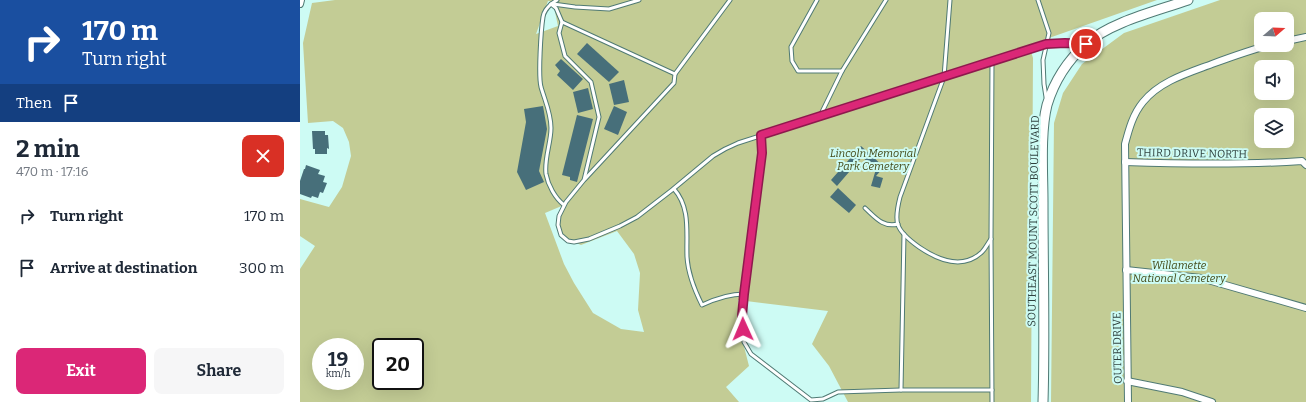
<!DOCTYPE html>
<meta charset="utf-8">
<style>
:root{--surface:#fff;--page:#f6f6f7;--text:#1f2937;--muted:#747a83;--accent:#db2777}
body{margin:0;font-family:Bitter,serif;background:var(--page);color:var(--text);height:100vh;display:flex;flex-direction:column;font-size:15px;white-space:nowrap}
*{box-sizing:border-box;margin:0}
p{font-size:13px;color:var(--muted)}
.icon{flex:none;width:22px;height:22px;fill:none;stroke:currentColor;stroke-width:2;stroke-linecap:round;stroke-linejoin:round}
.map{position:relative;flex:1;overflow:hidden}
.panel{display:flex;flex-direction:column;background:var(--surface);width:300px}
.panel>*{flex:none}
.guide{background:#1a4fa0;color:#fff;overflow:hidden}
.needle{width:26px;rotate:71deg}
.controls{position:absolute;left:954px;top:12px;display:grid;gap:8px}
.controls a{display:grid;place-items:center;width:40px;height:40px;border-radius:8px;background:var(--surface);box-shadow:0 4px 16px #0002;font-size:20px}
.speed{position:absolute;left:12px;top:338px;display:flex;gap:8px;font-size:20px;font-weight:700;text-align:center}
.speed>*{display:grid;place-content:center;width:52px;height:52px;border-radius:50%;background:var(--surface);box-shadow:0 4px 16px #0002;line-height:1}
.speed small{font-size:10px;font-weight:400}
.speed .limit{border:2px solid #111;border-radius:6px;background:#fff;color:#111}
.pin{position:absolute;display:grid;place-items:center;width:34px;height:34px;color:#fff;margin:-17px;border:2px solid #fff;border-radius:50%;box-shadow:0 1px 4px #0007}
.me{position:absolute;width:44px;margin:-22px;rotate:359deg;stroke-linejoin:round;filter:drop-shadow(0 0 3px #0008)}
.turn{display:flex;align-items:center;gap:14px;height:84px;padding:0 16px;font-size:18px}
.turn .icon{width:52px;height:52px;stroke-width:2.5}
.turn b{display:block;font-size:28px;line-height:34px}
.then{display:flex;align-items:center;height:38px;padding:0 16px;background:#0003;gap:8px;font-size:15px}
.round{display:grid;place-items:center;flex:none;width:42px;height:42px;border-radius:8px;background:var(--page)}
.overview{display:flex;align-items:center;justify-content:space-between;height:68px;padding:0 16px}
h1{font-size:24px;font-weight:700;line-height:30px}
.button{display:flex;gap:8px;margin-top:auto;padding:8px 16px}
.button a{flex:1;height:46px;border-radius:8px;background:var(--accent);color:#fff;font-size:16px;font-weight:700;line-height:46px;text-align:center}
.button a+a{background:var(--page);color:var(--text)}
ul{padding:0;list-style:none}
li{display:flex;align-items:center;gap:12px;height:52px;padding:0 16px}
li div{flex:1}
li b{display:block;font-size:15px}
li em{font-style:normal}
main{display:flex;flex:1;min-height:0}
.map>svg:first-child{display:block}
.green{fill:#c3cc95;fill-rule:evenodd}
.building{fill:#476f7a}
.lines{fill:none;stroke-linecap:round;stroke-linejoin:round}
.service-casing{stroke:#507a74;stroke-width:5}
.minor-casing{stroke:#507a74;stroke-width:8}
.secondary-casing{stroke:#507a74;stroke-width:11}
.service{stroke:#fff;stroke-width:3}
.minor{stroke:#fff;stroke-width:6}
.secondary{stroke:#fff;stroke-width:9}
.route-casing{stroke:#8e194d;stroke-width:10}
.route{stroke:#db2777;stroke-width:7}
.labels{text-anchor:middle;stroke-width:4;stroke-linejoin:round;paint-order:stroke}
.park-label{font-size:11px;font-style:italic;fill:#444a18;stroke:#cdfbf4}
.street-label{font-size:11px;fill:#2f413e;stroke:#cdfbf4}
</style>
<main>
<section class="panel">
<div class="guide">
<div class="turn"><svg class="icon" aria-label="right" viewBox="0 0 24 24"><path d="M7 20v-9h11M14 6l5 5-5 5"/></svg><div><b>170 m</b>Turn right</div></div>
<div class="then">Then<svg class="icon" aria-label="arrive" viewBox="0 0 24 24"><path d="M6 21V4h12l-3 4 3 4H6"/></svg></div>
</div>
<div class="overview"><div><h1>2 min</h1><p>470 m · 17:16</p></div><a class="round" style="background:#d93025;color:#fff"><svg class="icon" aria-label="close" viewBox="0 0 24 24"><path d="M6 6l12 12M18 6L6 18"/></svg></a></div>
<ul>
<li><svg class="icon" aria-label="right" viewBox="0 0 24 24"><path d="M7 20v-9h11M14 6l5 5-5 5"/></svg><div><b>Turn right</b></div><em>170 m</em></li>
<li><svg class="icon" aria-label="arrive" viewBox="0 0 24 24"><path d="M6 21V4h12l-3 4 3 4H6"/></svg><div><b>Arrive at destination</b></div><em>300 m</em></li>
</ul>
<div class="button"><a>Exit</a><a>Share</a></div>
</section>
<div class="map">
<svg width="1006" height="402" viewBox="0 0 1006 402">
<rect width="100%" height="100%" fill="#cdfbf4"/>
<g class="green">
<path d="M35,0H857L729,45L733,58L731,402H548L529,366L512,344L528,311L438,300V323L449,366L426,387L439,402H0V269L15,246L0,236V199L29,207L42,187L51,156L49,142L43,128L33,121L8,123L3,43L12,3ZM248,1L253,2L258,26L236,34ZM264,205L256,220L260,236L281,245L317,231L334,254L340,273L338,310L344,332L321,329L293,313L274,283L264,264L245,213ZM21,347H55V381H21ZM81,347H115V381H81Z"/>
<path d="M920,0H1006V402H751L754,123L763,93L782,64L824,33ZM961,19H987V45H961ZM961,67H987V93H961ZM961,115H987V141H961Z"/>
</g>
<g class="building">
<polygon points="287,43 319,72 309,82 277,54"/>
<polygon points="261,59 283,79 273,90 257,75 260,71 255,65"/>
<polygon points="324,80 329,102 314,105 309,84"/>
<polygon points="288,88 293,109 278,113 273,92"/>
<polygon points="243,106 247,129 239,171 244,182 226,190 217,172 226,122 224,109"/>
<polygon points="314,106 327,112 318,135 304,129"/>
<polygon points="277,115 293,119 277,182 270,180 270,177 262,175"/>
<polygon points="12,131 25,131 25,135 28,135 29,149 27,148 27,154 15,154 15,149 13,149"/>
<polygon points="561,146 584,167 576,176 583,178 580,188 571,186 576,169 562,157 537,186 531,180"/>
<polygon points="6,165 20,170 18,174 25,176 23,182 27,183 23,193 20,192 18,198 12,196 11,198 0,194 0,181 4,169 5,169"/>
<polygon points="538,188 556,205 549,213 530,197"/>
</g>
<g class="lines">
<defs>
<g id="service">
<polyline points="517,0 491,47 492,61 498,71 542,71"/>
<path d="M650,0L644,77L600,197C598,205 595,217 598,225C601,234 612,242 619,247C638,260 663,270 682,252C686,248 688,243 691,239"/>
<polyline points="738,0 749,33 743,60 744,84 746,97"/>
<polyline points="251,4 257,0"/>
<polyline points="253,4 275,7 309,9 339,0"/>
<polyline points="262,22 375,74 374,83 285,179"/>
<polyline points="692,61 691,239 692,402"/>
<polyline points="375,74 430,0"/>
<polyline points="520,116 542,71 586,0"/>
<polyline points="461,135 463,153 442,316 444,342 451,354 511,400 523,399 538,392 601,390 692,390"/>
<path d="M374,189C391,208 386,234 387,257C388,273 395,291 402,305C417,298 429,294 444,294"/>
<path d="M264,205C255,198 248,185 246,174C244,159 251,143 251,128C251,113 245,101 241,87C238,75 241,30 243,17C244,11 247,8 251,4L256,8L262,22L259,33L265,56L291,82L299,117L284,180L266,202L259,216L258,225L261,235L268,241L274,242L289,239L320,226L337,217L372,190L413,156L425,149L438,143L746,44L765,43L782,44"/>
<path d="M565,208C575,217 583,228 598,224"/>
<polyline points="601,390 604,234"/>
</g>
<g id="minor">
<polyline points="0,4 1,0"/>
<polyline points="987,41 1006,37"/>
<path d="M825,162C884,164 943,165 1002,161L1006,165"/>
<polyline points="826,270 901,278 1006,308"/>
<polyline points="827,381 882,392 912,402"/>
<path d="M828,402L825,144C829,129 833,114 843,102C860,81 888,73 912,64C931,57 950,50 970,45"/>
</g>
<path id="secondary" d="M743,402C745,335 743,269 743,202C743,173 740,133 747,105C754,82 768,60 786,44C810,22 857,11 888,0"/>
</defs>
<use href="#service" class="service-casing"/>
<use href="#minor" class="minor-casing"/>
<use href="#secondary" class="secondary-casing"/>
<use href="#service" class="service"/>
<use href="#minor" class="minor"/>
<use href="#secondary" class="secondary"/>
</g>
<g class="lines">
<defs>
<polyline id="route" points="443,329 442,316 444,294 462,153 461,135 746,44 765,43 786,44"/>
</defs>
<use href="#route" class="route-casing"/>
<use href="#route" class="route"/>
</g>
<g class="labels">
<g class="park-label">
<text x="573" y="157">Lincoln Memorial<tspan x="573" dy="13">Park Cemetery</tspan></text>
<text x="879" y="269">Willamette<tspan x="879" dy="13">National Cemetery</tspan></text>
</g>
<g class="street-label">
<text transform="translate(892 153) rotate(1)" y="4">THIRD DRIVE NORTH</text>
<text transform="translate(733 221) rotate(-89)" y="4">SOUTHEAST MOUNT SCOTT BOULEVARD</text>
<text transform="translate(817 348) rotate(-91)" y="4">OUTER DRIVE</text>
</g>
</g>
</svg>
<div class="controls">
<a><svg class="needle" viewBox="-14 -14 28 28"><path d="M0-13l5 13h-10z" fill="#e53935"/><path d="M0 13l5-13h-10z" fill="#747a83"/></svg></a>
<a><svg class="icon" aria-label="sound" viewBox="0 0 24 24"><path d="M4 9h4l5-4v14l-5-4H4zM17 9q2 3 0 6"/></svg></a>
<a><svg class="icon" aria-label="layers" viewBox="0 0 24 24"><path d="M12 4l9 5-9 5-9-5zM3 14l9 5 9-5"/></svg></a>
</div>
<div class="speed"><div>19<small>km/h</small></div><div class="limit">20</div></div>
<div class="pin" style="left:786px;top:44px;background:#d93025"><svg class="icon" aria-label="arrive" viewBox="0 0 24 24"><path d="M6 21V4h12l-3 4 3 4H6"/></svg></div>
<svg class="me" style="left:443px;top:329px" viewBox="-20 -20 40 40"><path d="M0-17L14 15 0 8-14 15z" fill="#db2777" stroke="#fff" stroke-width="4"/></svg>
</div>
</main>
